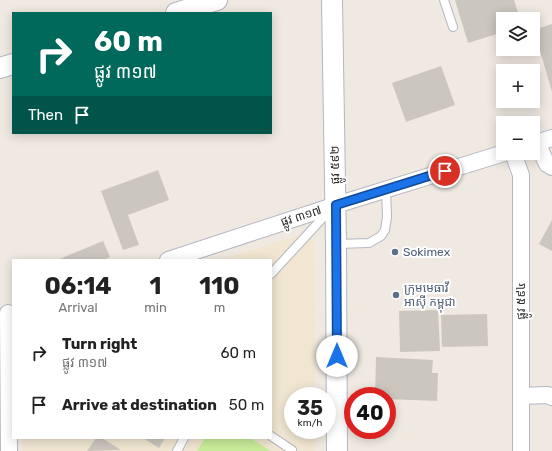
<!DOCTYPE html>
<meta charset="utf-8">
<style>
:root{--surface:#fff;--page:#f2f2f2;--text:#222;--muted:#767676}
body{margin:0;font-family:Rubik,"Noto Sans Khmer",sans-serif;background:var(--page);color:var(--text);height:100vh;display:flex;flex-direction:column;font-size:15px;white-space:nowrap}
*{box-sizing:border-box;margin:0}
p{font-size:13px;color:var(--muted)}
.icon{flex:none;width:22px;height:22px;fill:none;stroke:currentColor;stroke-width:2;stroke-linecap:round;stroke-linejoin:round}
.map{position:relative;flex:1;overflow:hidden}
.side{position:absolute;left:12px;top:259px;width:260px;height:180px;display:flex;flex-direction:column;background:var(--surface);border-radius:0px;box-shadow:0 2px 10px #0003}
.side>*{flex:none}
.banner{position:absolute;left:12px;top:12px;width:260px;height:122px;border-radius:0px;box-shadow:0 2px 10px #0003;background:#00695c;color:#fff;overflow:hidden}
.fabs{position:absolute;left:496px;top:12px;display:grid;gap:8px}
.fabs a{display:grid;place-items:center;width:44px;height:44px;border-radius:0px;background:var(--surface);box-shadow:0 2px 10px #0003;font-size:20px}
.speed{position:absolute;left:284px;top:387px;display:flex;gap:8px;font-size:20px;font-weight:700;text-align:center}
.speed>*{display:grid;place-content:center;width:52px;height:52px;border-radius:50%;background:var(--surface);box-shadow:0 2px 10px #0003;line-height:1}
.speed small{font-size:10px;font-weight:400}
.speed .limit{border:6px solid #d22;background:#fff;color:#111}
.pin{position:absolute;display:grid;place-items:center;width:34px;height:34px;color:#fff;margin:-17px;border:2px solid #fff;border-radius:50%;box-shadow:0 1px 4px #0007}
.me{position:absolute;width:44px;margin:-22px;rotate:0deg;stroke-linejoin:round;filter:drop-shadow(0 0 3px #0008)}
.turn{display:flex;align-items:center;gap:14px;height:84px;padding:0 16px;font-size:18px}
.turn .icon{width:52px;height:52px;stroke-width:2.5}
.turn b{display:block;font-size:28px;line-height:34px}
.then{display:flex;align-items:center;height:38px;padding:0 16px;background:#0003;gap:8px;font-size:15px}
.eta{display:flex;justify-content:space-evenly;align-items:center;height:68px;text-align:center}
.eta b{font-size:24px;font-weight:700;line-height:28px}
ul{padding:0;list-style:none}
li{display:flex;align-items:center;gap:12px;height:52px;padding:0 16px}
li div{flex:1}
li b{display:block;font-size:15px}
li em{font-style:normal}
.map>svg:first-child{display:block}
.education{fill:#f0e6d1}
.pitch{fill:#c9ec9a}
.building{fill:#cbc7bf}
.lines{fill:none;stroke-linecap:round;stroke-linejoin:round}
.service-casing{stroke:#b4b7c1;stroke-width:10}
.minor-casing{stroke:#b4b7c1;stroke-width:18}
.tertiary-casing{stroke:#b4b7c1;stroke-width:22}
.service{stroke:#fff;stroke-width:8}
.minor{stroke:#fff;stroke-width:16}
.tertiary{stroke:#fff;stroke-width:20}
.route-casing{stroke:#114b97;stroke-width:10}
.route{stroke:#1a73e8;stroke-width:7}
.service-dot{fill:#5c6f8a;stroke:#fff;stroke-width:1.5}
.labels{text-anchor:middle;stroke-width:4;stroke-linejoin:round;paint-order:stroke}
.street-label{font-size:12px;fill:#2e2e2e;stroke:#fff}
.service-label{font-size:12px;fill:#4e5e75;stroke:#fff;text-anchor:start}
</style>
<div class="map">
<svg width="552" height="451" viewBox="0 0 552 451">
<rect width="100%" height="100%" fill="#efe9e1"/>
<polygon class="education" points="303,234 314,241 315,396 293,396 293,430 315,430 315,451 23,451 23,438 271,438 271,260 219,260"/>
<polygon class="pitch" points="205,438 250,438 271,451 197,451"/>
<g class="building">
<polygon points="455,0 514,0 520,19 503,19 503,32 468,43"/>
<polygon points="552,24 552,92 534,30"/>
<polygon points="441,66 455,105 406,122 392,83"/>
<polygon points="158,170 169,200 128,215 139,245 123,250 101,191"/>
<polygon points="552,220 552,251 539,244"/>
<polygon points="103,241 110,257 103,260 57,260"/>
<polygon points="438,310 440,351 400,352 399,311"/>
<polygon points="487,314 488,346 442,347 441,315"/>
<polygon points="376,357 433,360 432,373 438,373 437,401 387,399 387,396 375,396"/>
<polygon points="96,438 102,438 121,450 87,451"/>
<polygon points="143,438 165,438 159,448"/>
</g>
<g class="lines">
<defs>
<g id="service">
<polyline points="444,0 453,27"/>
<polyline points="336,244 369,243 381,236 385,230 387,217 386,189"/>
<polyline points="271,274 330,210"/>
<polyline points="271,436 292,450"/>
<polyline points="177,451 184,438"/>
</g>
<g id="minor">
<polyline points="537,143 547,164 552,167"/>
<polyline points="533,144 552,138"/>
<polyline points="513,153 521,175 521,451"/>
<polyline points="168,260 336,205 504,153"/>
<polyline points="8,313 9,451"/>
<polyline points="521,396 548,395 552,397"/>
</g>
<g id="tertiary">
<polyline points="332,0 336,244 337,451"/>
<polyline points="176,13 217,0"/>
<polyline points="0,68 13,64"/>
</g>
</defs>
<use href="#service" class="service-casing"/>
<use href="#minor" class="minor-casing"/>
<use href="#tertiary" class="tertiary-casing"/>
<use href="#service" class="service"/>
<use href="#minor" class="minor"/>
<use href="#tertiary" class="tertiary"/>
</g>
<g class="lines">
<defs>
<polyline id="route" points="337,356 336,205 445,171"/>
</defs>
<use href="#route" class="route-casing"/>
<use href="#route" class="route"/>
</g>
<g class="service-dot">
<circle cx="395" cy="252" r="4"/>
<circle cx="396" cy="295" r="4"/>
</g>
<g class="labels">
<g class="street-label">
<text transform="translate(335 165) rotate(-91)" y="4">ផ្លូវ ៥៩២</text>
<text transform="translate(301 216) rotate(-18)" y="4">ផ្លូវ ៣១៧</text>
<text transform="translate(521 301) rotate(-90)" y="4">ផ្លូវ ៥៩៤</text>
</g>
<g class="service-label">
<text x="403" y="256">Sokimex</text>
<text x="404" y="292">ក្រុមមេធាវី<tspan x="404" dy="14">អាស៊ី កម្ពុជា</tspan></text>
</g>
</g>
</svg>
<div class="fabs">
<a><svg class="icon" aria-label="layers" viewBox="0 0 24 24"><path d="M12 4l9 5-9 5-9-5zM3 14l9 5 9-5"/></svg></a>
<a>+</a>
<a>−</a>
</div>
<div class="speed"><div>35<small>km/h</small></div><div class="limit">40</div></div>
<div class="pin" style="left:445px;top:171px;background:#d93025"><svg class="icon" aria-label="arrive" viewBox="0 0 24 24"><path d="M6 21V4h12l-3 4 3 4H6"/></svg></div>
<svg class="me" style="left:337px;top:356px" viewBox="-20 -20 40 40"><circle r="19" fill="#fff"/><path d="M0-13L10 11 0 6-10 11z" fill="#1a73e8"/></svg>
<div class="banner">
<div class="turn"><svg class="icon" aria-label="right" viewBox="0 0 24 24"><path d="M7 20v-9h11M14 6l5 5-5 5"/></svg><div><b>60 m</b>ផ្លូវ ៣១៧</div></div>
<div class="then">Then<svg class="icon" aria-label="arrive" viewBox="0 0 24 24"><path d="M6 21V4h12l-3 4 3 4H6"/></svg></div>
</div>
<section class="side">
<div class="eta">
<div><b>06:14</b><p>Arrival</p></div>
<div><b>1</b><p>min</p></div>
<div><b>110</b><p>m</p></div>
</div>
<ul>
<li><svg class="icon" aria-label="right" viewBox="0 0 24 24"><path d="M7 20v-9h11M14 6l5 5-5 5"/></svg><div><b>Turn right</b><p>ផ្លូវ ៣១៧</p></div><em>60 m</em></li>
<li><svg class="icon" aria-label="arrive" viewBox="0 0 24 24"><path d="M6 21V4h12l-3 4 3 4H6"/></svg><div><b>Arrive at destination</b></div><em>50 m</em></li>
</ul>
</section>
</div>
